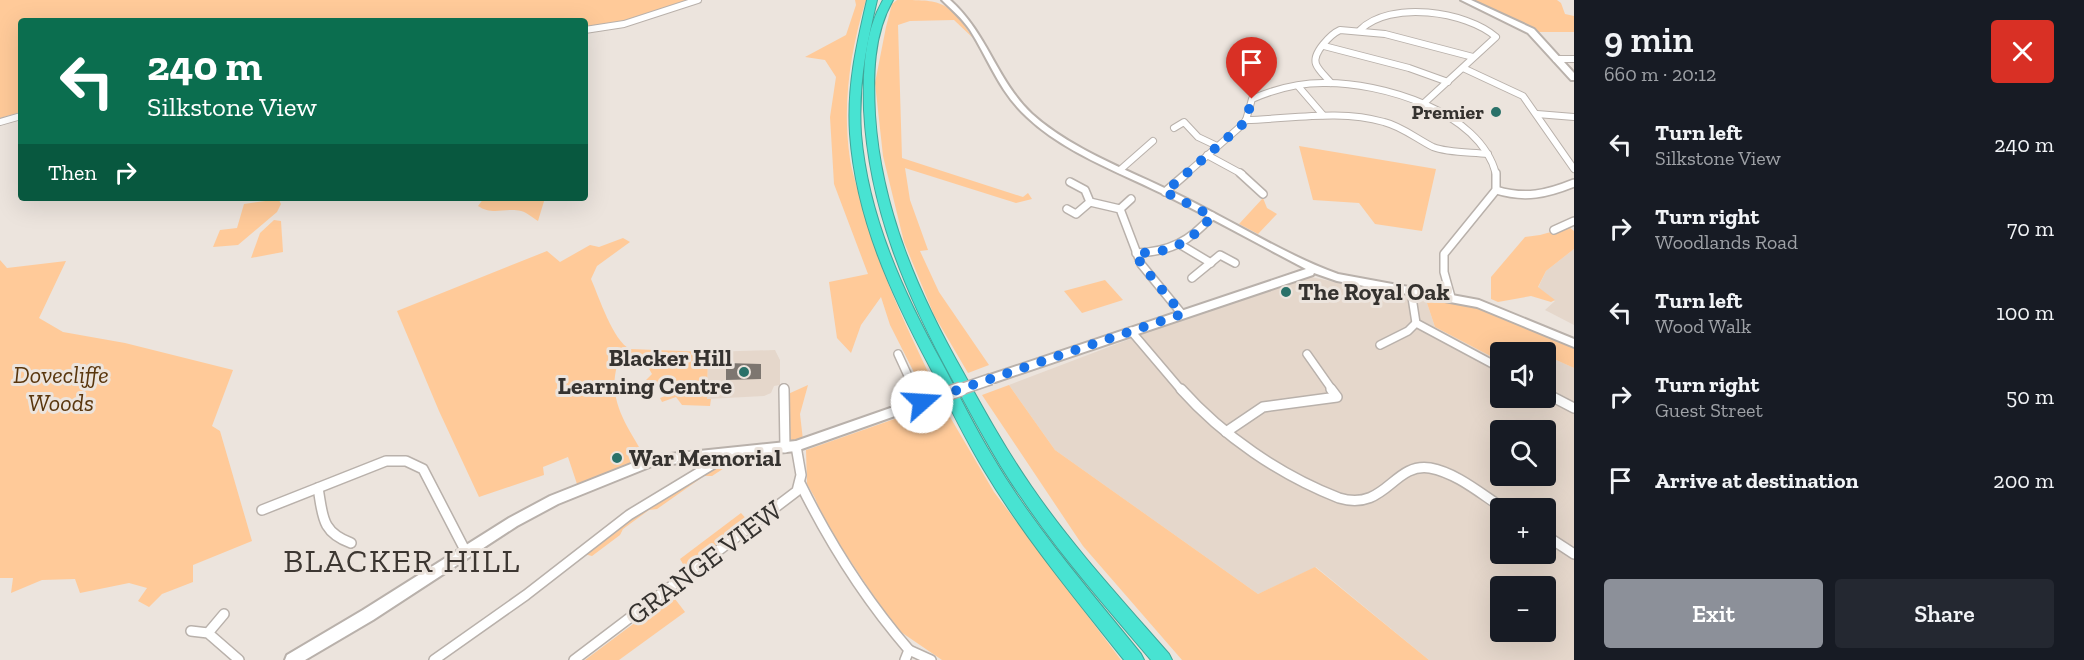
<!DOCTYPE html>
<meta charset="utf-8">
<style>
:root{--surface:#171b24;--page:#242831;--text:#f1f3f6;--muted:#9ea1a6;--accent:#8c9099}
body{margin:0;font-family:"Zilla Slab",serif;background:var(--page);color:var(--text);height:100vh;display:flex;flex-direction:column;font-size:22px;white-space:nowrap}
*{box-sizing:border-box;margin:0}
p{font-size:20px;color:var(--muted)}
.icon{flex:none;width:33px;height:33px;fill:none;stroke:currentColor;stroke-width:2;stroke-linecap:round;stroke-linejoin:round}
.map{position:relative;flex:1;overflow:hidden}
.sheet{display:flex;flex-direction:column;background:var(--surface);width:510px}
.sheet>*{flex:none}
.hud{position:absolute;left:18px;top:18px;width:570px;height:183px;border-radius:6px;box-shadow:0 6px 24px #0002;background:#0b6e4f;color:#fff;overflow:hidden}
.controls{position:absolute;left:1490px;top:342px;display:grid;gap:12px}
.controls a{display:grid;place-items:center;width:66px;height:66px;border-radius:6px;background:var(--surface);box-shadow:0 6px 24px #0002;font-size:30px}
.pin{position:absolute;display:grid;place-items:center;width:51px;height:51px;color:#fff;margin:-62px -26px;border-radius:50% 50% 50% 0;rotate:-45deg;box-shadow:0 0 6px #0007}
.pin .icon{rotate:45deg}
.me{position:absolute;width:66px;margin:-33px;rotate:71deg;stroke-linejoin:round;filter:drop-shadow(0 0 4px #0008)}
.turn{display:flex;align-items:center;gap:21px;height:126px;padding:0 30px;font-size:27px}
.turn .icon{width:78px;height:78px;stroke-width:2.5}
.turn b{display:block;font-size:42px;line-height:51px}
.then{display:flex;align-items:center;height:57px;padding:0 30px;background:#0003;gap:12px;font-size:22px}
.round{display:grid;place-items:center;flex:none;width:63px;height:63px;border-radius:6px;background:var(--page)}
.overview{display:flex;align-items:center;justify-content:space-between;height:102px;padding:0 30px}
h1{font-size:36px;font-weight:600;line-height:45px}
.button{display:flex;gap:12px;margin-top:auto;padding:12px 30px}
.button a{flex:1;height:69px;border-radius:6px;background:var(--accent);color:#fff;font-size:24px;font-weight:600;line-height:69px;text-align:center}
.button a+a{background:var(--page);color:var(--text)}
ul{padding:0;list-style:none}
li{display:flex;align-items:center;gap:18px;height:84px;padding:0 30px}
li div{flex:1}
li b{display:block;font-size:22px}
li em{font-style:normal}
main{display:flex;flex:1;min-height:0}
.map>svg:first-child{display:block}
.built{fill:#e5d7cb;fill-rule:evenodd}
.green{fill:#ffca99}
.building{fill:#7d7670}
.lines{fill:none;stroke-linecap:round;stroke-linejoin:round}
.street-far2-casing{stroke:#b9b1ab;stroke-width:8}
.street-far1-casing{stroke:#b9b1ab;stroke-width:10}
.street-casing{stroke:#b9b1ab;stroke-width:12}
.secondary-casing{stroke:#b9b1ab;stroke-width:4}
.highway-casing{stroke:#41a599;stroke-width:2}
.street-far2{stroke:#fff;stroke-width:6}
.street-far1{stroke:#fff;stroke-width:7}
.street{stroke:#fff;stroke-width:9}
.secondary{fill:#fff;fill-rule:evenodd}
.highway{fill:#48e3d2;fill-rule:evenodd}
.secondary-bridge-far1-casing{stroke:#b9b1ab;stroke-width:13;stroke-linecap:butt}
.secondary-bridge-casing{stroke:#b9b1ab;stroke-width:16;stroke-linecap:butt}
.secondary-bridge-far1{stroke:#fff;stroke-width:10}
.secondary-bridge{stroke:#fff;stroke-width:13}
.route{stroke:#1a73e8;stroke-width:10;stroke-dasharray:0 18}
.poi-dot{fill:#2a7169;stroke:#ece4dd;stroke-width:2}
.labels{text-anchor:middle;stroke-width:6;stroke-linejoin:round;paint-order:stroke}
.far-poi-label{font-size:20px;font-weight:bold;fill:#35322f;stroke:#ece4dd;text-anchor:end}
.poi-label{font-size:24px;font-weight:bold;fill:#35322f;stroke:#ece4dd;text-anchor:start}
.park-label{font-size:24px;font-style:italic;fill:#59360d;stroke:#ece4dd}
.near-street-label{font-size:28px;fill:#35322f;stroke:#ece4dd}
.near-quarter-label{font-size:33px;letter-spacing:1.5px;fill:#3d3732;stroke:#ece4dd}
</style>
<main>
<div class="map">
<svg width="1574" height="660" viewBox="0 0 1574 660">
<rect width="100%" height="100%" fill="#ece4dd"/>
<g class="built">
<polygon points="1574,249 1574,325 1545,310 1555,301 1538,288 1546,271"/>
<path d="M1311,277L1363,288L1425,297L1435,327L1500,361V398H1545V355L1574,368V660H1429L1316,567L1258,594L1055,450L1009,385L1172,323ZM1500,430H1545V476H1500ZM1500,508H1545V554H1500ZM1500,586H1545V632H1500Z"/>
<polygon points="775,350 780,360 780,385 774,386 771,393 764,396 707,399 708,352"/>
</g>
<g class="green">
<polygon points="0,0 687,0 623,21 585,27 585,21 21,21 21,112 0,118"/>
<path d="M855,0H866C850,51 842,106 850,159C852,172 857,186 860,199C877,265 905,325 935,386L926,396L890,325L881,297L861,325L851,353L837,338L829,282L868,274L834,184L830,117L836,77L825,60L805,57L846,35L856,5Z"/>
<path d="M897,0C942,0 948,0 973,38L954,20L910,21L898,25L902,158L1023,197L1028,193L1032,199L1016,203L905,168L910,200L928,250L920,251L939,292L989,365L968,373L934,315L904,242L883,156L875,83L886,27L892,4Z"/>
<polygon points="1470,0 1557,0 1561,3 1565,14 1574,16 1574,32 1538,32 1532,27"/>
<polygon points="1299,146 1436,169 1422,231 1375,224 1359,203 1313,200"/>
<path d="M484,198H545L538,221C533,218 526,212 521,211C506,207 493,216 478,206Z"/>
<polygon points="1263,198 1267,208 1277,214 1258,234 1239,224"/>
<polygon points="273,200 279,200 281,204 277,212 238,245 213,247 220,230 237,228 244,204"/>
<polygon points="274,220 281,221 283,252 251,258 260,233"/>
<polygon points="1569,227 1574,231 1574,249 1546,271 1538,287 1555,300 1551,302 1531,296 1498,302 1491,299 1491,277 1525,237 1540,235"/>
<path d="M623,238L630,242L597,266L591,279C599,297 613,341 630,349L708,352L707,399H711L710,406L682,405L676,397L662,402L660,398L677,391L670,378L650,386L646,380L652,374L644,360L617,366C607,402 629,428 646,459L577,484L568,457L543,467L544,475L479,497L439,411L397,311L547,251L560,262L590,245L599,247Z"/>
<polygon points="0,260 7,268 66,261 39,318 63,332 125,343 233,370 212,426 220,431 252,541 193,565 193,582 162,594 149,607 138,601 147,588 129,583 80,593 75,579 42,580 11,593 13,578 0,578"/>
<polygon points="1105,280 1123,300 1082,313 1064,291"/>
<polygon points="1425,297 1476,308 1574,347 1574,368 1545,355 1545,352 1538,352 1525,347 1523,352 1500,352 1500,361 1435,327"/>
<polygon points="808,385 800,414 803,440 790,441 788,394"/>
<polygon points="1009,385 1055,450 1258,594 1315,567 1429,660 1182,660 1083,546 982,395"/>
<polygon points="943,405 994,492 1121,660 942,660 895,628 825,523 815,498 807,484 806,450 923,409"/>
<polygon points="734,458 735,461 712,476 704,476 657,509 649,510 623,529 620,535 592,556 584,554 630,517 721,461"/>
<polygon points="741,513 749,522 686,569 680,559"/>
<polygon points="672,595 685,612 619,660 585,660"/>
</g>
<polygon class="building" points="726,363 761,364 761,379 726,380"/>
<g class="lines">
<defs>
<g id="street-far2">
<polyline points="585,30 624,24 698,0"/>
<path d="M1360,30C1390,0 1466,11 1496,37L1423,104"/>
<polyline points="1324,46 1409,68 1448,82"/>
<polyline points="1556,59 1574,59"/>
<polyline points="1463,68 1523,96 1574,169"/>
<path d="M1331,83C1327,78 1318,70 1316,64C1312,53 1331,34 1340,30L1385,34L1473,57"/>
<polyline points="1298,86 1323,115"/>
<polyline points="1537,114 1574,117"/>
<path d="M1246,120C1291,119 1340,109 1384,122C1401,126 1417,139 1433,147C1448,153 1471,152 1488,154"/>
<polyline points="0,122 21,116"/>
<polyline points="1174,128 1184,122 1198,137 1217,146"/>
<polyline points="1207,155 1242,174"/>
<polyline points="1120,170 1153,141"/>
<path d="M1186,174L1241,126L1246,120L1252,99C1275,89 1299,83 1323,83C1381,82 1480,111 1496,174"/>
</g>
<g id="street-far1">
<polyline points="1240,173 1263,194"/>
<polyline points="1070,182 1085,190 1090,202 1120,209 1141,264 1182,314"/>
<path d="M1496,190C1525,199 1547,194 1574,183"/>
<polyline points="1165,192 1187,173"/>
<polyline points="1067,209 1076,214 1090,202"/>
<polyline points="1120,209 1131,199"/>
<polyline points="1554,230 1574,221"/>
<polyline points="1181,245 1211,263"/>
<path d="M1136,253C1170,252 1190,241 1212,216"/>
<polyline points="1192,278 1220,255 1235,263"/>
<polyline points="1411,291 1416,323 1500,368"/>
<polyline points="1451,297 1444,272 1444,254 1496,190 1496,173"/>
<polyline points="1131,331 1182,391"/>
<polyline points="1380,345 1408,331 1416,323"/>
<polyline points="898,354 915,391"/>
<polyline points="1307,354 1333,391"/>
<polyline points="784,388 784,391"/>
</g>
<g id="street">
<polyline points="784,389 785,448"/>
<polyline points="914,389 922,402"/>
<path d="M1181,389C1223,436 1280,475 1339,498C1386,512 1393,462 1430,468C1457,473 1481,494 1503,508"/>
<polyline points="1545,393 1574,408"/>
<polyline points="1226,432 1263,407 1337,397 1331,389"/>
<path d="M800,483C830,544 865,599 909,650L905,660"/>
<path d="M318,488C323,516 321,532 351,543"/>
<polyline points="262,510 386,461 406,461 423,469 466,552"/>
<polyline points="1545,535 1574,554"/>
<polyline points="191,631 208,633 239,660"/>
<polyline points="208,633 224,614"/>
<polyline points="909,650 931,660"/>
<polyline points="434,660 526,595 629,515 728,455"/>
<polyline points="574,660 797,491 801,475 796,446"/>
</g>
<g id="secondary">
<path d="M942,0H950C988,34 996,80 1032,114C1074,152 1137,173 1187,199C1237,224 1286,255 1338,274L1479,300L1574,339V347L1477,307L1337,281L1314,273L1313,275L995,382H987L985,379L987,376L1306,269C1258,244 1210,217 1161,193C1116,171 1064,152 1027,117C1000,93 989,60 970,30C962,18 952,10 942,0Z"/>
<polygon points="1461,0 1471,0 1534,29 1574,73 1574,80 1571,80 1528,33"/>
<polygon points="922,397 926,399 928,402 926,405 796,451 652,466 558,504 517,526 373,620 305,660 285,660 287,655 363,610 509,518 550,496 651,456 796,441"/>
</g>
<g id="highway">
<path d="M867,0H877C866,47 858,85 861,134C868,216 903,292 942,363C959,395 975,428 994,459C1034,527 1091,592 1141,654L1144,660H1124C1075,598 1024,537 984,470C964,437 948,403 931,369C892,296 856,219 850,134C847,86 856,47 867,0Z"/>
<path d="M883,0H893C873,35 873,76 875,115C881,208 918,293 964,374C985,412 1006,450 1031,486C1072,546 1121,599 1169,654L1172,660H1151C1106,607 1060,555 1021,497C995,460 974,419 952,379C906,294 869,208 864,110C863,72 864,33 883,0Z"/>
</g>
</defs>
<use href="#street-far2" class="street-far2-casing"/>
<use href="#street-far1" class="street-far1-casing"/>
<use href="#street" class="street-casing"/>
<use href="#secondary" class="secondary-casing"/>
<use href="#highway" class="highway-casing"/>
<use href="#street-far2" class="street-far2"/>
<use href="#street-far1" class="street-far1"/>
<use href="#street" class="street"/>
<use href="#secondary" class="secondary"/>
<use href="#highway" class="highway"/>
<defs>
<polyline id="secondary-bridge-far1" points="956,391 991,379"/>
<polyline id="secondary-bridge" points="922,402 961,389"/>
</defs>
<use href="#secondary-bridge-far1" class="secondary-bridge-far1-casing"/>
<use href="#secondary-bridge" class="secondary-bridge-casing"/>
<use href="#secondary-bridge-far1" class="secondary-bridge-far1"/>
<use href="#secondary-bridge" class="secondary-bridge"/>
</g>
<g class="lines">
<path class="route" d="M922,402L1182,314L1141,264L1136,253C1172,253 1189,243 1212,216L1165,192L1241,126L1246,120L1252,99"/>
</g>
<g class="poi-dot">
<circle cx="1496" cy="112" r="6"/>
<circle cx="1286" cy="292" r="6"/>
<circle cx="744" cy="372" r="6"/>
<circle cx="617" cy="458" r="6"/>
</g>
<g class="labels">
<g class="far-poi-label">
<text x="1484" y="119">Premier</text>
</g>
<g class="poi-label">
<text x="1298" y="300">The Royal Oak</text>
<text x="732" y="366" text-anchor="end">Blacker Hill<tspan x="732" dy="28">Learning Centre</tspan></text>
<text x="629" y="466">War Memorial</text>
</g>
<g class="park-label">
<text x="61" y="383">Dovecliffe<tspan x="61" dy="28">Woods</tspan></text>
</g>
<g class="near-street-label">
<text transform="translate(704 562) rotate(-37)" y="10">GRANGE VIEW</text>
</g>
<g class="near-quarter-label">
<text x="402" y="572">BLACKER HILL</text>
</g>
</g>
</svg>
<div class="controls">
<a><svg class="icon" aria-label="sound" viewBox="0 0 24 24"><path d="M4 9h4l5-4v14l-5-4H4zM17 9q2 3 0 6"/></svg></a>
<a><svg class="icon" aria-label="search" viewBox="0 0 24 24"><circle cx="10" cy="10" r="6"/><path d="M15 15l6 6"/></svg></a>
<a>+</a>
<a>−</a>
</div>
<div class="pin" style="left:1252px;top:99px;background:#d93025"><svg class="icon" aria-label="arrive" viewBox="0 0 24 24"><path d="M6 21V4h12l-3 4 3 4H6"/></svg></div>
<svg class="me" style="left:922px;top:402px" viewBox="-20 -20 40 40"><circle r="19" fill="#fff"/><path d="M0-13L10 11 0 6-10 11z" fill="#1a73e8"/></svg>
<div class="hud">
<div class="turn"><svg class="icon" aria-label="left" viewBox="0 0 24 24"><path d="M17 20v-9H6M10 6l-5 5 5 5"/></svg><div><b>240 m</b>Silkstone View</div></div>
<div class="then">Then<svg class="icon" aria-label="right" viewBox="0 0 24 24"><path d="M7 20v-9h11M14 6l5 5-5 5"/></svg></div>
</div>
</div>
<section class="sheet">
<div class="overview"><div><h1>9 min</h1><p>660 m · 20:12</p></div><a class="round" style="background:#d93025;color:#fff"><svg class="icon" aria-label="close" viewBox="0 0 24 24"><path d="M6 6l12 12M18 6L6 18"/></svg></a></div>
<ul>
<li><svg class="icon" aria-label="left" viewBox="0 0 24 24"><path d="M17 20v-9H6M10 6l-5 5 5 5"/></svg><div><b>Turn left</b><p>Silkstone View</p></div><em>240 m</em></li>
<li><svg class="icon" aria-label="right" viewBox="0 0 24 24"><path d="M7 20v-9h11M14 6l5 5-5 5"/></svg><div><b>Turn right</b><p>Woodlands Road</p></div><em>70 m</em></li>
<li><svg class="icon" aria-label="left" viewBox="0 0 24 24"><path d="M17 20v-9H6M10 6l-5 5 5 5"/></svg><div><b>Turn left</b><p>Wood Walk</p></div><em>100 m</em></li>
<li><svg class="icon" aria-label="right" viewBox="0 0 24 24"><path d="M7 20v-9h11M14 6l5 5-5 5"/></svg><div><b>Turn right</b><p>Guest Street</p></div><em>50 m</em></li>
<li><svg class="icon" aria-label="arrive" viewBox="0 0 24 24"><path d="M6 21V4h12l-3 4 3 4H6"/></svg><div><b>Arrive at destination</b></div><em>200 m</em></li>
</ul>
<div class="button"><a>Exit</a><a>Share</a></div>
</section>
</main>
